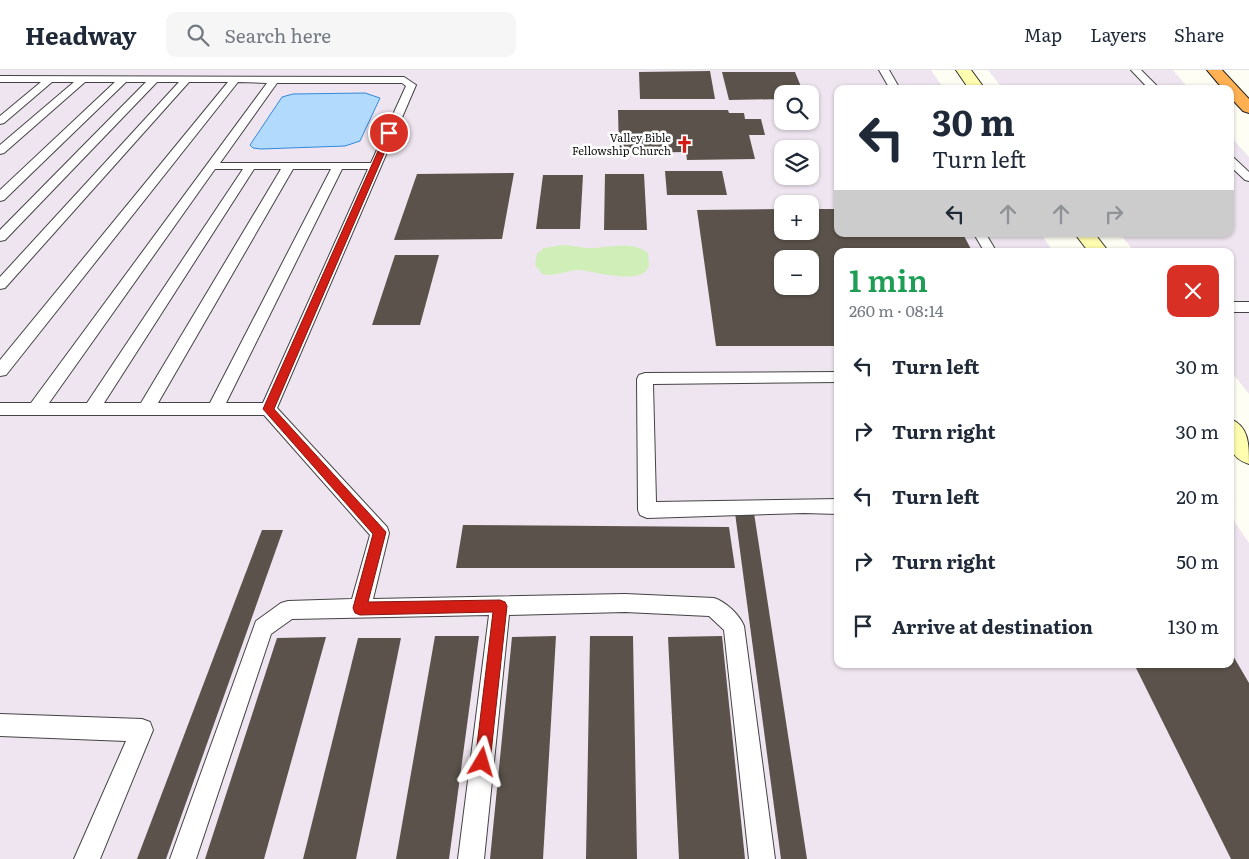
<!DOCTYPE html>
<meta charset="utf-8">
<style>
:root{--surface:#fff;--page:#f6f6f7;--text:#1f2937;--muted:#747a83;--line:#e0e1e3}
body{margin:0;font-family:Literata,serif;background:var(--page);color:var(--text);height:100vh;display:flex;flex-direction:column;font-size:19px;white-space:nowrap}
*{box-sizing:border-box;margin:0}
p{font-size:16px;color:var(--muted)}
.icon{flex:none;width:28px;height:28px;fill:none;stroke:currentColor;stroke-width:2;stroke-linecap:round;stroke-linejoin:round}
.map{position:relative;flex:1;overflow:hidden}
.side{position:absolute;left:834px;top:178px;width:400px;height:420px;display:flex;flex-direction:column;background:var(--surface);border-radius:10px;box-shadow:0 1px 4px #0004}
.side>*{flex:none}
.guide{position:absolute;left:834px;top:15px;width:400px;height:152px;border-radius:10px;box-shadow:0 1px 4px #0004;background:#fff;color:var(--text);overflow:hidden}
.tools{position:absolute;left:774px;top:15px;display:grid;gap:10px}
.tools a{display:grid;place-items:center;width:45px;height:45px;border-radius:10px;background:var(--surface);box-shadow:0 1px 4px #0004;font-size:25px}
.pin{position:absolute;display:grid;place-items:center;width:42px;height:42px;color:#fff;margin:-21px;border:2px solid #fff;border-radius:50%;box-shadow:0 1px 5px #0007}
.me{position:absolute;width:55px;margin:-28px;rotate:7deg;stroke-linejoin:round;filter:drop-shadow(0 0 4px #0008)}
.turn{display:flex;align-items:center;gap:18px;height:105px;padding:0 15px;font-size:22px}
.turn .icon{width:65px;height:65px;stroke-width:2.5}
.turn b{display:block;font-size:35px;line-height:42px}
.lanes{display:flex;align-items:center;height:48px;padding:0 15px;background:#0003;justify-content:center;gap:25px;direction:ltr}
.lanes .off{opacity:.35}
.round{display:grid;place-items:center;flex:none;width:52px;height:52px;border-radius:10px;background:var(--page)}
.head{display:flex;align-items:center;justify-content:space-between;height:85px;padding:0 15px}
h1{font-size:30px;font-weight:600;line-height:38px;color:#1e9e55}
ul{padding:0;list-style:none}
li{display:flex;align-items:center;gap:15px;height:65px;padding:0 15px}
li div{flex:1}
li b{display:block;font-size:19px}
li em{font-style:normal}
header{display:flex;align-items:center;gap:30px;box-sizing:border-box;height:70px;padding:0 25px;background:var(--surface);border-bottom:1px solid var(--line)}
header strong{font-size:24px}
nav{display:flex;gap:28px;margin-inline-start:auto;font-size:18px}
.search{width:350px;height:45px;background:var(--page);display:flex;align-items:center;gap:12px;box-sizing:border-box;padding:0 18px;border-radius:10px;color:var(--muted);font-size:19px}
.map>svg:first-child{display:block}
.industrial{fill:#efe5f0;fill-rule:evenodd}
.green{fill:#d0efb8}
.water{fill:#b2dafd;stroke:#3089dd}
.building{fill:#5b534b;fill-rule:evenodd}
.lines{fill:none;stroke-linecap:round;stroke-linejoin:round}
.lane-casing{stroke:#444;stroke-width:2}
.secondary-casing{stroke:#333;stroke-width:2}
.highway-casing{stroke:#222;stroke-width:2}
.lane{fill:#fff;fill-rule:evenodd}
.secondary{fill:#fffdaf;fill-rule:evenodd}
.highway{fill:#ffb052;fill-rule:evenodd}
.route{fill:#d31e16;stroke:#89140e}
.labels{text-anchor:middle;stroke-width:5;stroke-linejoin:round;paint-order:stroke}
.far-poi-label{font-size:11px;fill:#111;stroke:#fff;text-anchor:end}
</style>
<header>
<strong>Headway</strong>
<div class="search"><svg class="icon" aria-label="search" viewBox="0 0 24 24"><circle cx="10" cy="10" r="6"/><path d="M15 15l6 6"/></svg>Search here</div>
<nav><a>Map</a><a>Layers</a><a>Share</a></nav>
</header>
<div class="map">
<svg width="1249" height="789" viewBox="0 0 1249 789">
<rect width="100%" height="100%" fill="#fffef4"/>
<g class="industrial">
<path d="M0,0H931L944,19H838V164H1041L1053,181H838V594H1230V445L1249,473V789H0ZM782,24H810V51H782ZM782,79H810V106H782ZM782,134H810V161H782ZM782,189H810V216H782Z"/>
<polygon points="988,0 1173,0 1189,19 1003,19"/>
<polygon points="1230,66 1249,87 1249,324 1230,300 1230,181 1134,181 1120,164 1230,164"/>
</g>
<path class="green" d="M563,175C571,175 578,177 586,178C607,179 629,169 648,183C648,188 650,194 648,198C640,216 591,200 577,200C565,201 555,207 542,204L535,195L537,184L544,178Z"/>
<polygon class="water" points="365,23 380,28 360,71 345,76 261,79 253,78 250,75 282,27 293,24"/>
<g class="building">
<polygon points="710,1 715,29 640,29 639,2"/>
<polygon points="722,2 795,2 804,24 782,24 782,29 729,30"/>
<polygon points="618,40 728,40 729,43 744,43 745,49 761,49 765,65 749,65 755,89 687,90 686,82 619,83"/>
<polygon points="665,101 722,101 727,125 667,125"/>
<polygon points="514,103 502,169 394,170 417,104"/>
<polygon points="605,104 644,104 647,160 604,160"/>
<polygon points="543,105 583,105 580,159 536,159"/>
<path d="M782,139V161H810V139H838V164H963L972,181H838V276H716L697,140ZM782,189H810V216H782Z"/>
<polygon points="395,185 439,185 420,255 372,255"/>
<polygon points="735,443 754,443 807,789 781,789"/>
<polygon points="463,455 729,457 735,498 456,498"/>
<polygon points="262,460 283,460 166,789 137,789"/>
<polygon points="435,566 479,566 449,789 396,789"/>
<polygon points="556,566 543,789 490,789 512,567"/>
<polygon points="590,566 633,566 637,789 586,789"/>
<polygon points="722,566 745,789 679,789 668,567"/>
<polygon points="326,567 264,789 205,789 277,568"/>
<polygon points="358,568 401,568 356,789 303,789"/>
<polygon points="1230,584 1232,584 1249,613 1249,789 1231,789 1134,594 1230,594"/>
</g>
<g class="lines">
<defs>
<g id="lane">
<polygon points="879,0 889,0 900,19 890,19"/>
<polygon points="1131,0 1141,0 1160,19 1149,19"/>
<path d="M0,6L404,7L416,15L277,338L387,457L389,463L373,529L625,524L714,528C726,532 739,544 744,556L775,789H749L724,560L709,546L625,542L509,545L484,789H458L489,545L292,549L271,564L196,789H170L256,551L281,533L288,531L352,529L370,465L264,345H0V333H31L267,13L238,12L6,305L0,306V290L228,12H189L5,218L0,219V207L179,12H157L5,170L0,171V160L146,12H126L4,130L0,131V120L115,12H85L4,83L0,84V75L74,12H52L4,53L0,54V46L41,12H0ZM277,13H402L406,16L371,93H220ZM215,99H243L87,333H49ZM254,99H281L141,333H104ZM293,99H331L210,333H158ZM342,99H368L263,333H226Z"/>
<polygon points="1230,87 1234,88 1249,102 1249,111 1245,110 1230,96"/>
<polygon points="974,164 986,164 996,181 984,181"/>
<rect x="1230" y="232" width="19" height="10"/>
<polygon points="838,302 838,312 653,314 656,432 838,429 838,444 804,443 647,448 640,445 638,440 637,309 639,305 645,303"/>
<polygon points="0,644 142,649 150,652 153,660 100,789 74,789 126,671 0,666"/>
</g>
<g id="secondary">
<polygon points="956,0 971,0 985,19 969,19"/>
<polygon points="1075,164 1095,164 1108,181 1088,181"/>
<path d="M1230,349C1249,356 1249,374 1249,394C1226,387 1230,370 1230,349Z"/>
</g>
<polygon id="highway" points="1207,0 1222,0 1249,29 1249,43 1243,41 1230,27 1230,19 1223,19"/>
</defs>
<use href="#lane" class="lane-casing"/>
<use href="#secondary" class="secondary-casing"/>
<use href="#highway" class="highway-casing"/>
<use href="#lane" class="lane"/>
<use href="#secondary" class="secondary"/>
<use href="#highway" class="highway"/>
</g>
<polygon class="route" points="389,61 393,63 274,339 386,462 368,532 500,530 505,532 507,536 490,692 488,697 482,699 477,697 475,692 493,542 360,545 355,543 353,538 373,464 263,339 386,63"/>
<defs>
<symbol id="church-bare" viewBox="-9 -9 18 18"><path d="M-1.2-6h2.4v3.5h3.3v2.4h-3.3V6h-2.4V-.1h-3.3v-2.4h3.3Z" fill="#d31e16" stroke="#fff" stroke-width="2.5" paint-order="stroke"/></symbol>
</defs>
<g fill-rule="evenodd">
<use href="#church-bare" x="672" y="62" width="25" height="25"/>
</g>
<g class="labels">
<g class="far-poi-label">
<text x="671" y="72">Valley Bible<tspan x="671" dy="13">Fellowship Church</tspan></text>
</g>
</g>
</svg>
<div class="tools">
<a><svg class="icon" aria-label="search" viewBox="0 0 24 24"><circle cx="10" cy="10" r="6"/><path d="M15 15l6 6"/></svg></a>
<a><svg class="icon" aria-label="layers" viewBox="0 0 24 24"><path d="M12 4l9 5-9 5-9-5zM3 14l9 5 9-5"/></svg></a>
<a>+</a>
<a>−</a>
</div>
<div class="pin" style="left:389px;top:63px;background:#d93025"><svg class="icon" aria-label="arrive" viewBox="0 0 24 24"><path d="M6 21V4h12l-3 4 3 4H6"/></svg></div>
<svg class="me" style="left:482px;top:692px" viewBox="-20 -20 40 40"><path d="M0-17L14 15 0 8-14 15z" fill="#d31e16" stroke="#fff" stroke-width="4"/></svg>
<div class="guide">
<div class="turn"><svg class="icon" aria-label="left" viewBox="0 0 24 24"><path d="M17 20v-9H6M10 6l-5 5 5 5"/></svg><div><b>30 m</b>Turn left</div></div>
<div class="lanes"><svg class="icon" aria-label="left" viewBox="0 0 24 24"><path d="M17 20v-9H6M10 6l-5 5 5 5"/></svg><svg class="icon off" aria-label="ahead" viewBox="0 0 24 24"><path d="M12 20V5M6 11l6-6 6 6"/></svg><svg class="icon off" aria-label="ahead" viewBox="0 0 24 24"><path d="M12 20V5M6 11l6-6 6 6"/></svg><svg class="icon off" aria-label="right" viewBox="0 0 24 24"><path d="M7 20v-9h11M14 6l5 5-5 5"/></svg></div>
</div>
<section class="side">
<div class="head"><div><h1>1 min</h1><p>260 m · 08:14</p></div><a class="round" style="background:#d93025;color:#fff"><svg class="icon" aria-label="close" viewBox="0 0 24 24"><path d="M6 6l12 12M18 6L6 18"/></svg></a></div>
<ul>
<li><svg class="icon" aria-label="left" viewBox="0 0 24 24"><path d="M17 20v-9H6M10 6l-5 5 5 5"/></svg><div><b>Turn left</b></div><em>30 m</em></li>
<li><svg class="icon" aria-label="right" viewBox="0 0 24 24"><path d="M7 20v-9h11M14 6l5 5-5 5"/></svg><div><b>Turn right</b></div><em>30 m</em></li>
<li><svg class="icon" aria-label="left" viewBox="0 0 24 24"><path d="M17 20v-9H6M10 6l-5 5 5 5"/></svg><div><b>Turn left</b></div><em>20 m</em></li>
<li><svg class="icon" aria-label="right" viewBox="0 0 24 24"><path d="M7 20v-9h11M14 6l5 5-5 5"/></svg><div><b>Turn right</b></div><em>50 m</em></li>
<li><svg class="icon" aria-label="arrive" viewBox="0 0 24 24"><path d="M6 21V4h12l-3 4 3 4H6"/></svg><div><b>Arrive at destination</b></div><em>130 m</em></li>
</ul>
</section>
</div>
